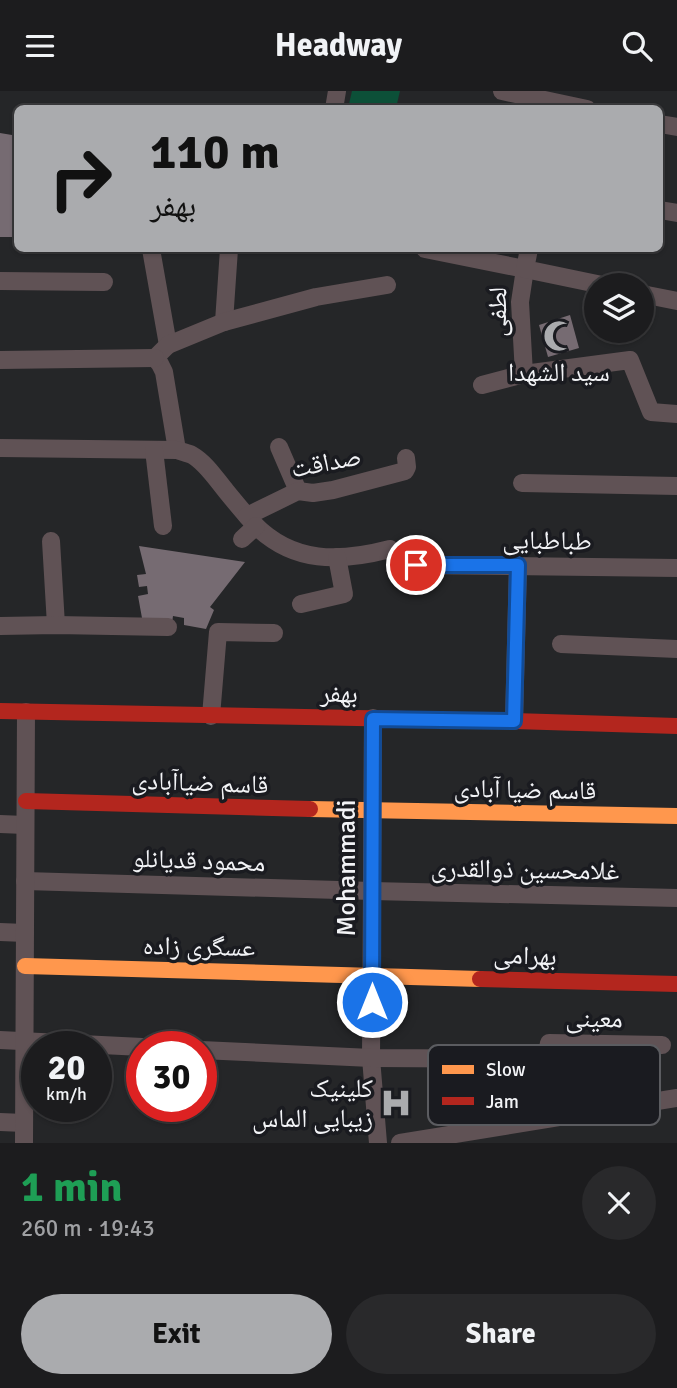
<!DOCTYPE html>
<meta charset="utf-8">
<style>
:root{--surface:#1c1c1e;--page:#29292b;--text:#f1f3f6;--muted:#a0a1a4;--line:#3a3a3c;--accent:#aaabae}
body{margin:0;font-family:Signika,"Noto Naskh Arabic",sans-serif;background:var(--page);color:var(--text);height:100vh;display:flex;flex-direction:column;font-size:26px;white-space:nowrap}
*{box-sizing:border-box;margin:0}
p{font-size:23px;color:var(--muted)}
.icon{flex:none;width:38px;height:38px;fill:none;stroke:currentColor;stroke-width:2;stroke-linecap:round;stroke-linejoin:round}
.map{position:relative;height:1052px;overflow:hidden}
.details{display:flex;flex-direction:column;background:var(--surface);flex:1}
.details>*{flex:none}
.banner{position:absolute;left:14px;top:14px;width:649px;height:147px;border-radius:10px;box-shadow:0 2px 5px #0004,0 0 0 2px var(--line);background:#aaabae;color:#111;overflow:hidden}
.fabs{position:absolute;left:584px;top:182px;display:grid;gap:14px}
.fabs a{display:grid;place-items:center;width:70px;height:70px;border-radius:50%;background:var(--surface);box-shadow:0 2px 5px #0004,0 0 0 2px var(--line);font-size:35px}
.speed{position:absolute;left:21px;top:940px;display:flex;gap:14px;font-size:35px;font-weight:700;text-align:center}
.speed>*{display:grid;place-content:center;width:91px;height:91px;border-radius:50%;background:var(--surface);box-shadow:0 2px 5px #0004,0 0 0 2px var(--line);line-height:1}
.speed small{font-size:18px;font-weight:400}
.speed .limit{border:10px solid #d22;background:#fff;color:#111}
.pin{position:absolute;display:grid;place-items:center;width:60px;height:60px;color:#fff;margin:-30px;border:4px solid #fff;border-radius:50%;box-shadow:0 2px 7px #0007}
.me{position:absolute;width:77px;margin:-38px;rotate:0deg;stroke-linejoin:round;filter:drop-shadow(0 0 5px #0008)}
.turn{display:flex;align-items:center;gap:24px;height:147px;padding:0 21px;font-size:32px}
.turn .icon{width:91px;height:91px;stroke-width:2.5}
.turn b{display:block;font-size:49px;line-height:60px}
.round{display:grid;place-items:center;flex:none;width:74px;height:74px;border-radius:37px;background:var(--page)}
.headline{display:flex;align-items:center;justify-content:space-between;height:119px;padding:0 21px}
h1{font-size:42px;font-weight:800;line-height:52px;color:#1e9e55}
.primary-button{display:flex;gap:14px;margin-top:auto;padding:14px 21px}
.primary-button a{flex:1;height:80px;border-radius:42px;background:var(--accent);color:#111;font-size:28px;font-weight:800;line-height:80px;text-align:center}
.primary-button a+a{background:var(--page);color:var(--text)}
header{display:flex;justify-content:space-between;align-items:center;height:91px;padding:0 21px;background:var(--surface);font-size:32px;font-weight:800}
.map>svg:first-child{display:block}
.green{fill:#0c5038}
.building{fill:#766b72}
.lines{fill:none;stroke-linecap:round;stroke-linejoin:round}
.street{stroke:#605255;stroke-width:18}
.slow{stroke:#ff974d;stroke-width:16}
.jam{stroke:#b3261e;stroke-width:16}
.route-casing{stroke:#114b97;stroke-width:18}
.route{stroke:#1a73e8;stroke-width:12}
.labels{text-anchor:middle;stroke-width:7;stroke-linejoin:round;paint-order:stroke}
.street-label{font-size:26px;fill:#f2f3f6;stroke:#1a1b20}
.poi-label{font-size:26px;fill:#f2f3f6;stroke:#1a1b20}
.key{fill:#1a1b20;stroke:#5b5c60;stroke-width:2}
.key-label{font-size:19px;fill:#f2f3f6}
</style>
<header><svg class="icon" aria-label="menu" viewBox="0 0 24 24"><path d="M4 6h16M4 12h16M4 18h16"/></svg>Headway<svg class="icon" aria-label="search" viewBox="0 0 24 24"><circle cx="10" cy="10" r="6"/><path d="M15 15l6 6"/></svg></header>
<div class="map">
<svg width="677" height="1052" viewBox="0 0 677 1052">
<rect width="100%" height="100%" fill="#252628"/>
<polygon class="green" points="352,0 400,0 396,17 348,17"/>
<g class="building">
<polygon points="0,42 18,45 18,146 0,146"/>
<polygon points="570,224 579,257 548,266 539,234"/>
<polygon points="139,455 245,471 210,516 214,519 206,538 184,534 184,527 173,525 172,532 142,527 138,505 148,503 147,495 139,496 137,484 146,483"/>
</g>
<g class="lines">
<g class="street">
<polyline points="502,0 587,18"/>
<polyline points="334,18 337,0"/>
<polyline points="660,33 677,36"/>
<polyline points="660,119 677,122"/>
<polyline points="151,158 168,254"/>
<polyline points="425,158 525,178 520,211 524,283"/>
<polyline points="529,158 525,178 602,194"/>
<polyline points="0,190 104,191"/>
<polyline points="642,203 677,210"/>
<polyline points="224,231 229,158"/>
<polyline points="155,267 168,254 224,231 316,206 387,194"/>
<polyline points="155,267 160,273 164,281 177,359"/>
<polyline points="0,269 155,267"/>
<polyline points="482,294 524,283 630,269 651,321 677,323"/>
<polyline points="279,356 298,400"/>
<path d="M0,357L177,359C182,361 188,362 192,364C206,372 216,388 226,400C235,411 244,422 254,433C293,473 340,471 390,458"/>
<polyline points="154,359 163,435"/>
<polyline points="522,392 677,395"/>
<polyline points="247,425 298,400 313,402 333,399 405,380 407,376 406,367"/>
<polyline points="242,448 256,435"/>
<polyline points="51,450 56,534"/>
<polyline points="416,474 677,477"/>
<polyline points="301,513 344,503 337,466"/>
<polyline points="0,535 56,534 168,536"/>
<polyline points="561,553 677,558"/>
<polyline points="211,625 218,541 274,542"/>
<polyline points="373,627 371,967 378,1052"/>
<polyline points="514,630 518,474"/>
<polyline points="0,733 25,734"/>
<polyline points="25,790 372,800 677,807"/>
<polyline points="0,841 25,842"/>
<polyline points="0,949 142,956"/>
<polyline points="201,959 371,967 546,968 549,952 662,954"/>
<polyline points="0,1031 24,1032"/>
<polyline points="24,1052 26,621"/>
<polyline points="400,1052 677,1007"/>
</g>
<g class="slow">
<polyline points="310,718 677,725"/>
<polyline points="25,875 480,888"/>
</g>
<g class="jam">
<polyline points="0,620 514,630 677,635"/>
<polyline points="26,710 310,718"/>
<polyline points="480,888 677,893"/>
</g>
</g>
<g class="lines">
<defs>
<polyline id="route" points="372,911 373,628 514,630 518,474 416,474"/>
</defs>
<use href="#route" class="route-casing"/>
<use href="#route" class="route"/>
</g>
<defs>
<symbol id="mosque-bare" viewBox="-9 -9 18 18"><path d="M3.5-4.9A6 6 0 1 0 3.5 4.9A5 5 0 1 1 3.5-4.9Z" fill="#aaabae" stroke="#1a1b20" stroke-width="2.5" paint-order="stroke"/></symbol>
<symbol id="hospital-bare" viewBox="-9 -9 18 18"><path d="M-5-5h3v3.5h4V-5h3V5h-3V1.5h-4V5h-3Z" fill="#aaabae" stroke="#1a1b20" stroke-width="2.5" paint-order="stroke"/></symbol>
</defs>
<g fill-rule="evenodd">
<use href="#mosque-bare" x="537" y="223" width="44" height="44"/>
<use href="#hospital-bare" x="374" y="990" width="44" height="44"/>
</g>
<g class="labels">
<g class="street-label">
<text transform="translate(497 221) rotate(-89)" y="9">لطفی</text>
<text transform="translate(326 371) rotate(-11)" y="9">صداقت</text>
<text transform="translate(547 449) rotate(1)" y="9">طباطبایی</text>
<text transform="translate(339 602) rotate(1)" y="9">بهفر</text>
<text transform="translate(200 691) rotate(2)" y="9">قاسم ضیاآبادی</text>
<text transform="translate(525 698) rotate(1)" y="9">قاسم ضیا آبادی</text>
<text transform="translate(199 769) rotate(2)" y="9">محمود قدیانلو</text>
<text transform="translate(346 777) rotate(-90)" y="9">Mohammadi</text>
<text transform="translate(525 778) rotate(1)" y="9">غلامحسین ذوالقدری</text>
<text transform="translate(199 855) rotate(1)" y="9">عسگری زاده</text>
<text transform="translate(525 864) rotate(2)" y="9">بهرامی</text>
<text transform="translate(594 927) rotate(1)" y="9">معینی</text>
</g>
<g class="poi-label">
<text x="559" y="290">سید الشهدا</text>
<text x="373" y="1006" text-anchor="end">کلینیک<tspan x="373" dy="30">زیبایی الماس</tspan></text>
</g>
</g>
<rect x="428" y="954" width="232" height="80" rx="10" class="key"/>
<rect x="442" y="974" width="32" height="9" fill="#ff974d"/>
<rect x="442" y="1006" width="32" height="8" fill="#b3261e"/>
<g class="key-label">
<text x="486" y="985">Slow</text>
<text x="486" y="1017">Jam</text>
</g>
</svg>
<div class="fabs">
<a><svg class="icon" aria-label="layers" viewBox="0 0 24 24"><path d="M12 4l9 5-9 5-9-5zM3 14l9 5 9-5"/></svg></a>
</div>
<div class="speed"><div>20<small>km/h</small></div><div class="limit">30</div></div>
<div class="pin" style="left:416px;top:474px;background:#d93025"><svg class="icon" aria-label="arrive" viewBox="0 0 24 24"><path d="M6 21V4h12l-3 4 3 4H6"/></svg></div>
<svg class="me" style="left:372px;top:911px" viewBox="-20 -20 40 40"><circle r="17" fill="#1a73e8" stroke="#fff" stroke-width="3"/><path d="M0-11L8 9 0 5-8 9z" fill="#fff"/></svg>
<div class="banner">
<div class="turn"><svg class="icon" aria-label="right" viewBox="0 0 24 24"><path d="M7 20v-9h11M14 6l5 5-5 5"/></svg><div><b>110 m</b>بهفر</div></div>
</div>
</div>
<section class="details">
<div class="headline"><div><h1>1 min</h1><p>260 m · 19:43</p></div><a class="round"><svg class="icon" aria-label="close" viewBox="0 0 24 24"><path d="M6 6l12 12M18 6L6 18"/></svg></a></div>
<div class="primary-button"><a>Exit</a><a>Share</a></div>
</section>
